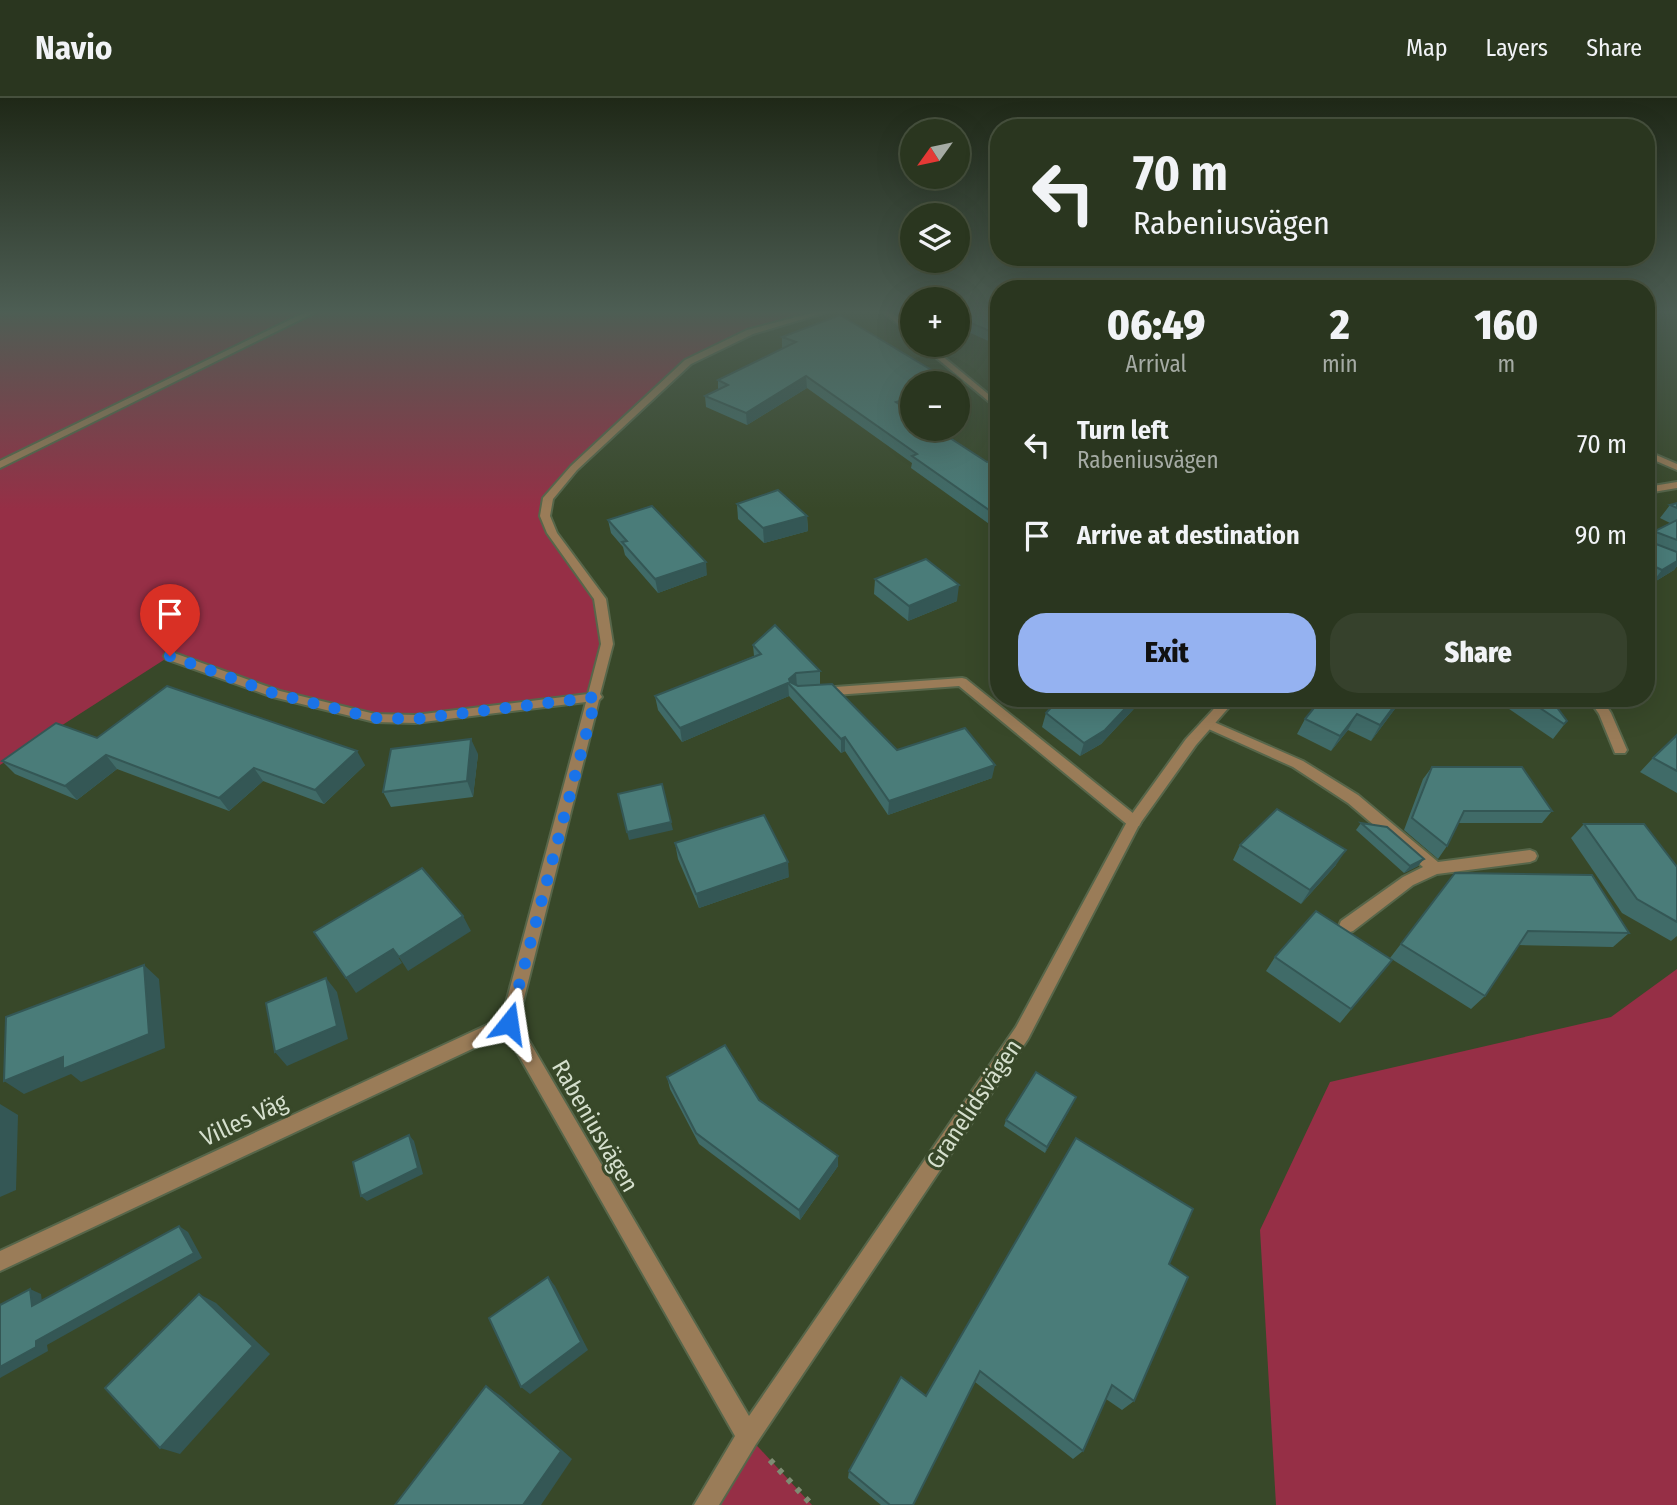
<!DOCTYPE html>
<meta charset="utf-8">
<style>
:root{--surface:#2a361f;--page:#36412c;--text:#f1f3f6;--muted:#a5aba4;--line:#46503d;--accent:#95b2f1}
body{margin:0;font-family:"Fira Sans Condensed",sans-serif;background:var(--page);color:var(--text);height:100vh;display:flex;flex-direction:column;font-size:26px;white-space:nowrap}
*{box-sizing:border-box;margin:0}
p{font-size:23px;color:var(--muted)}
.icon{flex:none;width:38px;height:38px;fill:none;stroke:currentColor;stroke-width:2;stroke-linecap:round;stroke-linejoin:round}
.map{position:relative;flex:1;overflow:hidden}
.panel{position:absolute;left:990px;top:182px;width:665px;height:427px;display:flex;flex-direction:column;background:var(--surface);border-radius:28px;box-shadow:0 7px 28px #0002,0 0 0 2px var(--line)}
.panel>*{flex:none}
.guide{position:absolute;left:990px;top:21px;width:665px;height:147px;border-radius:28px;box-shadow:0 7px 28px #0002,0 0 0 2px var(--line);background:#2a361f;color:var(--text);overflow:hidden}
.needle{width:46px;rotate:237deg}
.fabs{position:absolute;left:900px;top:21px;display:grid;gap:14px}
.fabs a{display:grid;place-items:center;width:70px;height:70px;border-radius:50%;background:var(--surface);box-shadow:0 7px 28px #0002,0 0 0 2px var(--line);font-size:35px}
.pin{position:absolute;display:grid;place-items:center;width:60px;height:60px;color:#fff;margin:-72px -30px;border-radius:50% 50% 50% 0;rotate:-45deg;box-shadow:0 0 7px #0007}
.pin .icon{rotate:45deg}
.me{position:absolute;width:77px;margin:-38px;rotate:15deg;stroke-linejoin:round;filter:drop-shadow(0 0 5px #0008)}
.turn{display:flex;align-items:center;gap:24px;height:147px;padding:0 28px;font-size:32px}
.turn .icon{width:91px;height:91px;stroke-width:2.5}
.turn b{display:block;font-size:49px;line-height:60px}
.eta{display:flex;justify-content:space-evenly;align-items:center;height:119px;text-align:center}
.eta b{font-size:42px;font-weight:800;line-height:49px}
.button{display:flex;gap:14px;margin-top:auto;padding:14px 28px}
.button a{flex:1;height:80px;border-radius:28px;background:var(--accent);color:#111;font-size:28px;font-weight:800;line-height:80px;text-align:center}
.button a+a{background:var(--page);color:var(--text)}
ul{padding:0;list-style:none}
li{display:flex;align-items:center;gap:21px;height:91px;padding:0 28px}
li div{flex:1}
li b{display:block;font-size:26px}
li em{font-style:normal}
header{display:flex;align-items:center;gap:42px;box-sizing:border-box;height:98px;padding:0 35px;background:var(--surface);border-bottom:2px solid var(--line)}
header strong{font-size:33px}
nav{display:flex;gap:38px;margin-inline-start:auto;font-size:24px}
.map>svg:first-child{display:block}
.green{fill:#962f46}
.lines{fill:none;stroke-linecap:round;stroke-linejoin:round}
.lane-casing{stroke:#57664a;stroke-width:4}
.street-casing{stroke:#57664a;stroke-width:4}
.path{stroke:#7f8c73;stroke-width:6;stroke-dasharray:5 8;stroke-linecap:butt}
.lane{fill:#9a7c58;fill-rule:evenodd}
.street{fill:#9a7c58;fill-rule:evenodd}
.wall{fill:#406b68}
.shaded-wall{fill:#345755}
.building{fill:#4a7c79;stroke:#345755;stroke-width:2}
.route{stroke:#1a73e8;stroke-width:12;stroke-dasharray:0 21.6}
.labels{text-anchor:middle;stroke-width:6;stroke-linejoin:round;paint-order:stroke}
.near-street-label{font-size:24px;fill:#d5dfcd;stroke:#384829}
</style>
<header>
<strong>Navio</strong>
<nav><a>Map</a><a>Layers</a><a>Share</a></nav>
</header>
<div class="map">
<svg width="1677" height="1407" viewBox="0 0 1677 1407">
<rect width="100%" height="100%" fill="#384829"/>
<g class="green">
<polygon points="0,214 811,214 728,243 672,278 548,400 545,418 600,501 607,546 596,599 415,621 375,620 277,596 170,558 0,667"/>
<polygon points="1677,871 1677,1407 1276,1407 1260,1132 1330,984 1611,919"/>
<polygon points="748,1338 812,1407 706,1407"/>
</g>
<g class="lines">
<defs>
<g id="lane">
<polygon points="1647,353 1677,366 1677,372 1647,359"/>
<polygon points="962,580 966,581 1139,720 1141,724 1139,728 1129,728 959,588 821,598 815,594 821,590"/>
<polygon points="1588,600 1601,600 1611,615 1627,652 1625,655 1615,655 1599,616"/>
<polygon points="1207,621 1303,663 1358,697 1438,764 1530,752 1535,754 1537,758 1535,762 1530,764 1437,776 1413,787 1353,833 1347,835 1341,833 1339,828 1341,823 1403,779 1423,769 1348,705 1293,669 1202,628 1201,625"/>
</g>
<g id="street">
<polygon points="306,214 316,214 0,370 0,363"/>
<polygon points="815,214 827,214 753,236 691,266 577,372 553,401 550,418 557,435 606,501 613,546 600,596 602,599 599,602 518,924 749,1318 1016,929 1129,720 1186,641 1224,600 1237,600 1196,647 1139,727 1028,941 756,1346 719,1407 694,1407 735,1338 506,935 0,1173 0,1153 502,920 586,604 415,625 375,624 273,599 166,561 164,558 166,555 174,555 280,593 375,616 415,617 588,596 601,546 594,501 547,435 540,418 543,400 571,368 685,262 747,232"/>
<polygon points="883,214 891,214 912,231 912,237"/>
<polygon points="921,247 929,247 999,305 999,312"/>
<polygon points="1677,384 1677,390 1647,395 1647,389"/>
</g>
</defs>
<use href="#lane" class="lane-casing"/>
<use href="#street" class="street-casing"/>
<polyline class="path" points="770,1362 812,1407"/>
<use href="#lane" class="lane"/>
<use href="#street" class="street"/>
</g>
<g class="wall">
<polygon points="957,214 999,214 999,243 993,245 957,229"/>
<polygon points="840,217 908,312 987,364 999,360 999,433 911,370 912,365 807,290 747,327 706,309 705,298 718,291 718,282 783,250 782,250 782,239"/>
<polygon points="1677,405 1677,468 1674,472 1651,486 1647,484 1647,437 1670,425 1660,420 1670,407"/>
<polygon points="737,406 807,418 808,433 764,445 738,421"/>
<polygon points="608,422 707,477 658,495 625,457 623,449 611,435"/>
<polygon points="875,481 957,503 908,523 874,496"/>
<polygon points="753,547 820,573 820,586 897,652 992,680 888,717 845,653 841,655 789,598 682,644 658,612 655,598 754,558"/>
<polygon points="1060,600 1144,600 1101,646 1080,658 1042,629 1046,615"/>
<polygon points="1322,600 1403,600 1371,643 1348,632 1331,653 1297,636 1305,621"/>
<polygon points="1493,600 1550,600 1567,623 1553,641"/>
<polygon points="1677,637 1677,695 1640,674 1653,660"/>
<polygon points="97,640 365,667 324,706 263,683 229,713 117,671 77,702 15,676 2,663"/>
<polygon points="478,656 473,699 391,709 383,694"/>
<polygon points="1432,669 1552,713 1542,725 1458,725 1447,748 1438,761 1404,732 1423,681"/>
<polygon points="1361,725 1418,768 1404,775 1356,732"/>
<polygon points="1584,726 1677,769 1677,838 1671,843 1622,815 1571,740"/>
<polygon points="675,745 789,779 699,810 678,761"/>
<polygon points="1240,747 1336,767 1301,806 1233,762"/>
<polygon points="1444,790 1629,835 1613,849 1518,847 1485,898 1471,911 1390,860"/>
<polygon points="1275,859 1392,862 1340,925 1266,873"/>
<polygon points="667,979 759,1002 838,1068 800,1122 699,1046 670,991"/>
<polygon points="1076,999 1045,1055 1004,1028 1006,1022"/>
<polygon points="1169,1166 1134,1303 1122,1312 1106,1301 1083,1353 1073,1361 975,1284 913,1407 881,1407 848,1380 849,1373 926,1298"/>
</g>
<g class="shaded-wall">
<polygon points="999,233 999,243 993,245 994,235"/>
<polygon points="806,278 807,290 747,327 746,315"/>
<polygon points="912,299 912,311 895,316 896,304"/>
<polygon points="807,418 808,433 764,445 763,430"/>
<polygon points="1677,463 1677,468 1674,472 1651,486 1662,472"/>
<polygon points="706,464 707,477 658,495 655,481"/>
<polygon points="959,487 957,503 908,523 909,508"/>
<polygon points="796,575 797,589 794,591 789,581"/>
<polygon points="788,585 789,598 682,644 680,630"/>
<polygon points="1135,600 1144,600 1101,646 1080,658 1084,645"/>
<polygon points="1400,600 1403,600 1371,643 1380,627"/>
<polygon points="1357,616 1348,632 1331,653 1340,638"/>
<polygon points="845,639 845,653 841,655 841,641"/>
<polygon points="471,641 478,656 473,699 467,683"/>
<polygon points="357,653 365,667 324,706 315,692"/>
<polygon points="106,657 117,671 77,702 65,688"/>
<polygon points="995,667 992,680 888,717 889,703"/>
<polygon points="254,670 263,683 229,713 219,700"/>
<polygon points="671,724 673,732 629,742 627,734"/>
<polygon points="1346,752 1336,767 1301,806 1310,792"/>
<polygon points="1424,761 1418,768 1404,775 1410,768"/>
<polygon points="788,764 789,779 699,810 696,796"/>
<polygon points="463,818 471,833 408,873 399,859"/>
<polygon points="393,851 402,865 356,895 346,880"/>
<polygon points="144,867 159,881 165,950 81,984 71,976 24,996 4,983"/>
<polygon points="326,880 337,894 348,941 287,968 275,954"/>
<polygon points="1076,999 1073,1006 1045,1055 1047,1049"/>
<polygon points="0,1006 18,1017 16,1092 0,1099"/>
<polygon points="409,1037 414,1043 423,1076 367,1103 361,1098"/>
<polygon points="838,1058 838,1068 800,1122 799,1112"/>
<polygon points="179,1128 188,1134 202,1160 47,1247 48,1253 0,1280 0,1269"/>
<polygon points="548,1179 555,1188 588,1252 530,1296 521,1289"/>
<polygon points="30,1191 41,1196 43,1213 32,1208"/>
<polygon points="199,1196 216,1205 270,1256 180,1356 160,1350"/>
<polygon points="486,1288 501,1298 572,1361 541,1407 523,1407"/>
</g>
<g class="building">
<polygon points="957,214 999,214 999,233 994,235 957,219"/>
<polygon points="840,217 953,285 912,285 912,299 896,304 912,315 912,331 936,331 987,364 999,360 999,419 912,358 917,356 806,278 746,315 705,298 728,287 718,282 796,244 782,239"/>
<polygon points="778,392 807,418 763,430 737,406"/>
<polygon points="1677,405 1677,410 1670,407"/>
<polygon points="652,408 706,464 655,481 622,444 627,443 608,422"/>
<polygon points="1677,422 1677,442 1656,434 1656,446 1677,454 1677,463 1662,472 1647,465 1647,437"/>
<polygon points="926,461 959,487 909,508 875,481"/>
<polygon points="775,527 820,573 796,575 789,581 790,584 798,588 832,586 897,652 965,630 995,667 889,703 845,639 841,641 788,585 680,630 655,598 761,556 753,547"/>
<polygon points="167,588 357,653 315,692 254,670 219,700 106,657 65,688 2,663 56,625 97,640"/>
<polygon points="1060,600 1135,600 1105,632 1084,645 1046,615"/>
<polygon points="1322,600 1400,600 1380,627 1357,616 1340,638 1305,621"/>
<polygon points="1525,600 1550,600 1567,623 1564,626"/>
<polygon points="1677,637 1677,673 1653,660"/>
<polygon points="471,641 467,683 383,694 391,651"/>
<polygon points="1432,669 1522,669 1552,713 1464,713 1447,748 1412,720"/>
<polygon points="662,686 671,724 627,734 618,696"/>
<polygon points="1277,711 1346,752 1310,792 1240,747"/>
<polygon points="764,717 788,764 696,796 675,745"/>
<polygon points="1361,725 1387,729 1424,761 1410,768"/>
<polygon points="1584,726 1644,726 1677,769 1677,824 1637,801"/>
<polygon points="422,770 463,818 399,859 393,851 346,880 314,834"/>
<polygon points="1455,775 1592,777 1629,835 1528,833 1485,898 1401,846"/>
<polygon points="1316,813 1392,862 1351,911 1275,859"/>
<polygon points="144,867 149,936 63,971 63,959 4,983 6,919"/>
<polygon points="326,880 337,928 275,954 266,905"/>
<polygon points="725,947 759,1002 838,1058 799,1112 696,1035 667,979"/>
<polygon points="1036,974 1076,999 1047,1049 1006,1022"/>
<polygon points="409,1037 418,1070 361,1098 353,1064"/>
<polygon points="1076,1040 1193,1111 1169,1166 1188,1179 1134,1303 1112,1287 1083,1353 980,1273 913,1407 890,1407 849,1373 901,1279 926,1298"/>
<polygon points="179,1128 194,1155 36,1243 36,1249 0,1269 0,1207 30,1191 32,1208"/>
<polygon points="548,1179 581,1244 521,1289 489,1220"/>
<polygon points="199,1196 253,1248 160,1350 105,1290"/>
<polygon points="486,1288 561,1353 523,1407 395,1407"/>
</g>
<linearGradient id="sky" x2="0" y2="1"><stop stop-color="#1f2817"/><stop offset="0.52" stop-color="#4d5e54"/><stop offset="1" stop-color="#4d5e54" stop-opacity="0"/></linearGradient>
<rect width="1677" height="411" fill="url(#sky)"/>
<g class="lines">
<polyline class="route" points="170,558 276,596 374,620 415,621 596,599 509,925"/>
</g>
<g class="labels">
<g class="near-street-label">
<text transform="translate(974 1006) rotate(-56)" y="8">Granelidsvägen</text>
<text transform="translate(244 1022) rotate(-25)" y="8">Villes Väg</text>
<text transform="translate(595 1028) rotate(60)" y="8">Rabeniusvägen</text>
</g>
</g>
</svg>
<div class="fabs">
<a><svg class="needle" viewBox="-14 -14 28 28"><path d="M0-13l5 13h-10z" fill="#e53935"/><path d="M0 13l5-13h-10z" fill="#a5aba4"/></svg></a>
<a><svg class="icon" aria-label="layers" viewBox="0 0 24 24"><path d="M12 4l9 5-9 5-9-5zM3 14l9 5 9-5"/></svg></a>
<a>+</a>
<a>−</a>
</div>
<div class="pin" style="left:170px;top:558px;background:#d93025"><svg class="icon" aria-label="arrive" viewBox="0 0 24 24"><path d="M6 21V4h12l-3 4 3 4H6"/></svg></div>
<svg class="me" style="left:509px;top:925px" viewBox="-20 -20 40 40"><path d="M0-17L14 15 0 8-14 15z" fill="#1a73e8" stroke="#fff" stroke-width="4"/></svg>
<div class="guide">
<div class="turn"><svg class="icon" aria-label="left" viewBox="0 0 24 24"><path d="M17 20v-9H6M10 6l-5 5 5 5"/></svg><div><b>70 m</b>Rabeniusvägen</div></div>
</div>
<section class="panel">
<div class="eta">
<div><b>06:49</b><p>Arrival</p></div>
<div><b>2</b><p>min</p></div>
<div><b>160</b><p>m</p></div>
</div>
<ul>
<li><svg class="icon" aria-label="left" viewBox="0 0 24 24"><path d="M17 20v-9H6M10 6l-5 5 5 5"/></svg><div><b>Turn left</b><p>Rabeniusvägen</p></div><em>70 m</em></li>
<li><svg class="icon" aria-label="arrive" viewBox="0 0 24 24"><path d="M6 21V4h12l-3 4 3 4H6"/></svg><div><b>Arrive at destination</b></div><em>90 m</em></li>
</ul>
<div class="button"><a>Exit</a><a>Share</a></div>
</section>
</div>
